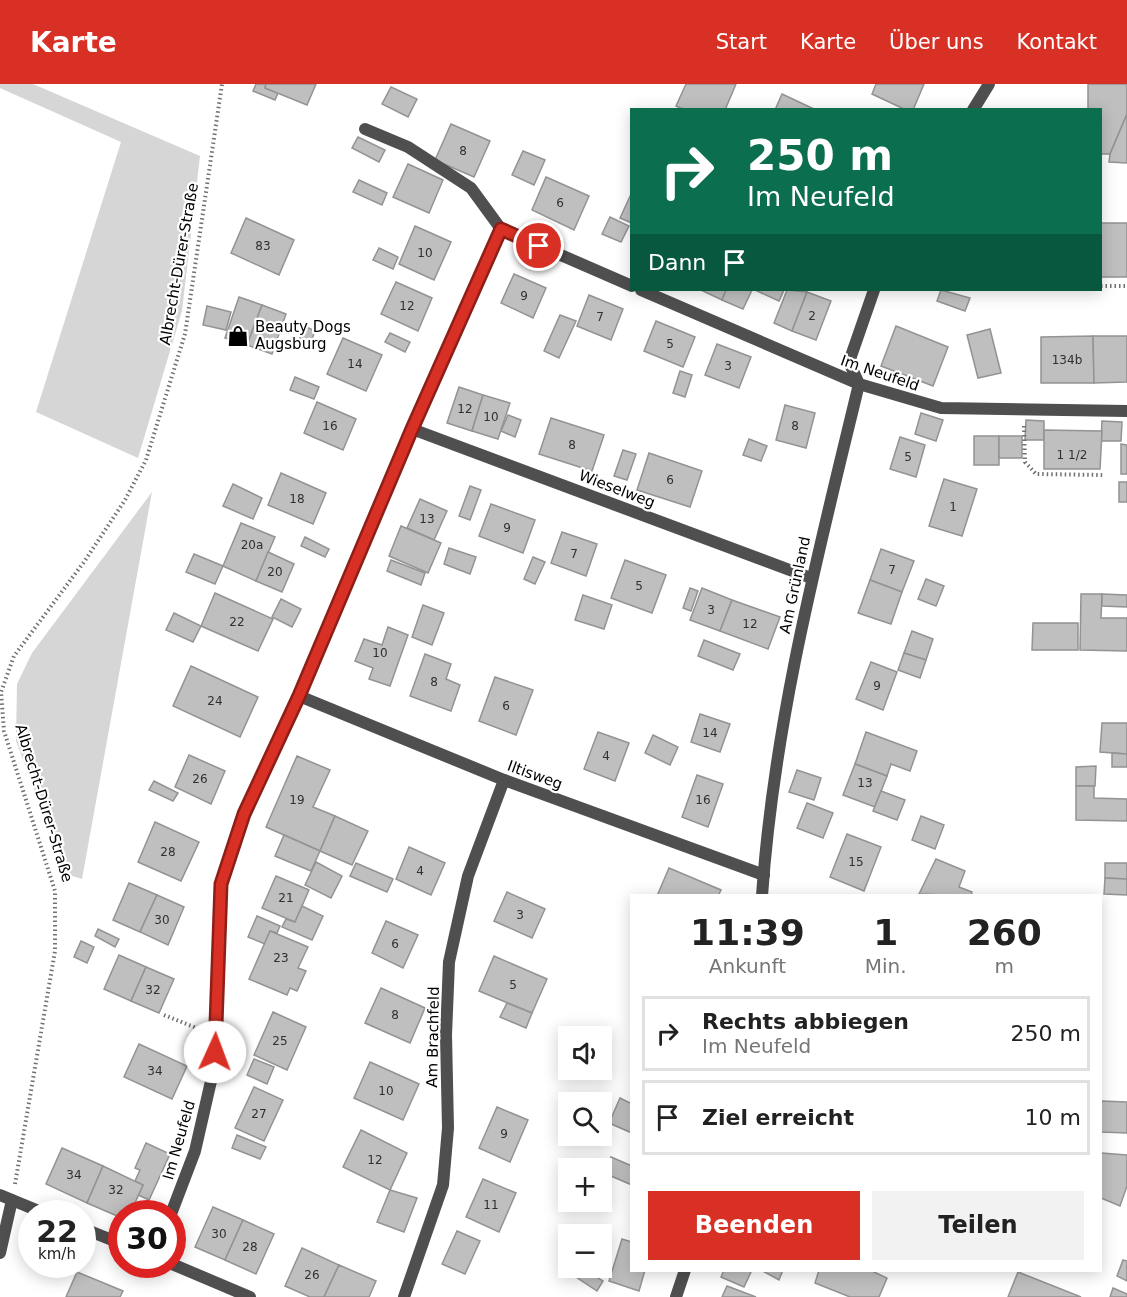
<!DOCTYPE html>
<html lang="de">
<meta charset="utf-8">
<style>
:root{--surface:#fff;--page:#f2f2f2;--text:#222;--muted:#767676;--line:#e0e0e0;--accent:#d93025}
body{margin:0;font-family:"DejaVu Sans",sans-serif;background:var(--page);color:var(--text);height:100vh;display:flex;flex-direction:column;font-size:22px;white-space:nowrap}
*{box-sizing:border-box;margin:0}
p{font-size:20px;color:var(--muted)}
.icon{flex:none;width:33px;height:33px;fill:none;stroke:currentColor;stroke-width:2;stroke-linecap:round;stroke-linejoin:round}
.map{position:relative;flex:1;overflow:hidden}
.details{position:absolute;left:630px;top:810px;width:472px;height:378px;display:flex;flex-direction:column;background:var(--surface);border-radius:0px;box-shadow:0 3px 15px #0003}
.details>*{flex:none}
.banner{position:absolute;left:630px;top:24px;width:472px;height:183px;border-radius:0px;box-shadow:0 3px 15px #0003;background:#0b6e4f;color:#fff;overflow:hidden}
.fabs{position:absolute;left:558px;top:942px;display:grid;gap:12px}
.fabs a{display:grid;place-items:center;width:54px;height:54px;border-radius:0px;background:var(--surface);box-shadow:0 3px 15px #0003;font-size:30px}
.speed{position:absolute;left:18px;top:1116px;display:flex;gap:12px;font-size:30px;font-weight:700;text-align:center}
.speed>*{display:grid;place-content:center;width:78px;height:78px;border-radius:50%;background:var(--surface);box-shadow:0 3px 15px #0003;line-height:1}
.speed small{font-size:15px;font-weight:400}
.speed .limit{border:9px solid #d22;background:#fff;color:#111}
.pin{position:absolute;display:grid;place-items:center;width:51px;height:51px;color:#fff;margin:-26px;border:3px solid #fff;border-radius:50%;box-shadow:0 2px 6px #0007}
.me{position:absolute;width:66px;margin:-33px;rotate:2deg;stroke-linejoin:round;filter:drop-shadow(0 0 4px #0008)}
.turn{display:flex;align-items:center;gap:21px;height:126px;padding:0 18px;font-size:27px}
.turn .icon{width:78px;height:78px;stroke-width:2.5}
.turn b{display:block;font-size:42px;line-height:51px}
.then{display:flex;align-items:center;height:57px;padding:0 18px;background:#0003;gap:12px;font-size:22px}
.eta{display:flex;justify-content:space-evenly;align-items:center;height:102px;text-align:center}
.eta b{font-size:36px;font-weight:700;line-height:42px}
.cta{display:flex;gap:12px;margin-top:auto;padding:12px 18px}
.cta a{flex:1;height:69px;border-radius:0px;background:var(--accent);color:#fff;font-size:24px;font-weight:700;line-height:69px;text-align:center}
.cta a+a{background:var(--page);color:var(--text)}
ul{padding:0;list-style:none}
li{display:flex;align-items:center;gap:18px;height:75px;margin:0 12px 9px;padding:0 6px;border:3px solid var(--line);border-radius:0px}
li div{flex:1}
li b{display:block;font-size:22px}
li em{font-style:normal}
header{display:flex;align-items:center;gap:36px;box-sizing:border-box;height:84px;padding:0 30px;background:var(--accent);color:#fff}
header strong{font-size:28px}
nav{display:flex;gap:33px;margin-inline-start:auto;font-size:21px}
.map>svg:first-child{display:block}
.green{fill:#d6d6d6}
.building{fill:#bfbfbf;stroke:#939393;stroke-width:1.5}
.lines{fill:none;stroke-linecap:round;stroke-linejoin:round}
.path{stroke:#717171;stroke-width:4;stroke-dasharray:1.5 3;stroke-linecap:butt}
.lane{stroke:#4f4f4f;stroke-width:12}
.street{stroke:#4f4f4f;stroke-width:12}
.route-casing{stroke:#8d1f18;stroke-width:15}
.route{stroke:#d93025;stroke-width:10}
.labels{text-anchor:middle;stroke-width:4.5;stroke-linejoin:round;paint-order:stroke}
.number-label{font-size:12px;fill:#303030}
.street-label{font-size:15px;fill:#000;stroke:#fff}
.poi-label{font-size:15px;fill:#000;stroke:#fff;text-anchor:start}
</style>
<header>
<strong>Karte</strong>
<nav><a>Start</a><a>Karte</a><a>Über uns</a><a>Kontakt</a></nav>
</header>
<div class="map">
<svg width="1127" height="1213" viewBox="0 0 1127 1213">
<rect width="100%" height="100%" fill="#fff"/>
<g class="green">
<polygon points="0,0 33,0 200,72 182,227 138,374 36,328 121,58 0,4"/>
<polygon points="152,408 82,795 66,790 16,657 17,600 32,569"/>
</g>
<g class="building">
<polygon points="256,0 266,0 265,4 278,9 275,16 253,7"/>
<polygon points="266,0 316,0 307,21 265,4"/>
<polygon points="686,0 736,0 725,26 685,26 676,22"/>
<polygon points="876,0 924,0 913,26 906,26 872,10"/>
<polygon points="1088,0 1127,0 1127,30 1110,70 1101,70 1101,26 1088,26"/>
<polygon points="391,3 417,15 408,33 382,20"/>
<polygon points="782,10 816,26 775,26"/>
<polygon points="1127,30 1127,79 1109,78 1110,70"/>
<polygon points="451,40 490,57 474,93 435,76"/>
<polygon points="358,53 385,66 379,78 352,64"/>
<polygon points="523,67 545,76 534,101 512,91"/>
<polygon points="408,80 443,96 429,129 393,113"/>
<polygon points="546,93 589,112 574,146 532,126"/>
<polygon points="359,96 387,109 382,121 353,108"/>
<polygon points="632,108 632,139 620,134"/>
<polygon points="610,133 629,142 621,158 602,150"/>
<polygon points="246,134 294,156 279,191 231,169"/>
<rect x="1101" y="139" width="26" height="54"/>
<polygon points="415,142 451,158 434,196 399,180"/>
<polygon points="379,164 398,173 393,185 373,176"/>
<polygon points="514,190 546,204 533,234 501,219"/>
<polygon points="396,198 432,214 418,247 381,230"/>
<polygon points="701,206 726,206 722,216"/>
<polygon points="726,206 752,206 743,225 722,216"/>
<polygon points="755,206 784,206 779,217"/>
<polygon points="787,206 807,208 792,247 774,239"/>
<polygon points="941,206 970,214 965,227 937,217"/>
<polygon points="807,208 831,217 816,256 792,247"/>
<polygon points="589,211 623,225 611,256 577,242"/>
<polygon points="239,213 262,221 247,261 225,254"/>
<polygon points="262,221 286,230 272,270 247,261"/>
<polygon points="207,222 231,228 226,246 203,241"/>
<polygon points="560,231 576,237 559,274 544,267"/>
<polygon points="656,237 695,253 683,283 644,267"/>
<polygon points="304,242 315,247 308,266 297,262"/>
<polygon points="896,242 948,263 933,302 881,282"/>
<polygon points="990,245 1001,289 978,294 967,251"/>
<polygon points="390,249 410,258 405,268 385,258"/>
<polygon points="1093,252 1094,299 1041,299 1041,253"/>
<polygon points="1093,252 1127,252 1127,298 1094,299"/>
<polygon points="343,254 382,271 366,307 327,290"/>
<polygon points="717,260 751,273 739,304 705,291"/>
<polygon points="680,287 692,291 685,313 673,309"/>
<polygon points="295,293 319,303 314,315 290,306"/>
<polygon points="459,303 483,311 472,347 447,339"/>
<polygon points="483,311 510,319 498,355 472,347"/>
<polygon points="317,318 356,335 343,366 304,349"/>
<polygon points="785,321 815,329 806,364 776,356"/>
<polygon points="921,329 943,336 936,357 915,350"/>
<polygon points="508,331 521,336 515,353 501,347"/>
<polygon points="551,334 604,351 592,387 539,370"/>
<polygon points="1026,336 1044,337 1044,356 1025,356"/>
<polygon points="1102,337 1122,338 1121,357 1101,357"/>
<polygon points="1044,346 1102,347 1100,385 1044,385"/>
<rect x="974" y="352" width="25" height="29"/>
<rect x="999" y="352" width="23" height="22"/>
<polygon points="900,353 925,361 916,393 890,385"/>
<polygon points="749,355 767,362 761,377 743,371"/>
<polygon points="1121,360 1127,361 1127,390 1121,390"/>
<polygon points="623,366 636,370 627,396 614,392"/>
<polygon points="649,369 702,387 690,423 637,406"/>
<polygon points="281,389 326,409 313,440 268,421"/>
<polygon points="944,395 977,405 962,452 929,442"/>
<rect x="1119" y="398" width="8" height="20"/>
<polygon points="233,400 262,414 253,435 223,422"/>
<polygon points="470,402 481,406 470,436 459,432"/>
<polygon points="420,415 447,427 434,456 407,444"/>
<polygon points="491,420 535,436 523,469 479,452"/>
<polygon points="241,439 275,453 256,497 223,482"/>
<polygon points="401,442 441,459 428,489 389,472"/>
<polygon points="562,448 597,460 586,492 551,479"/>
<polygon points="305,453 329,465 325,473 301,462"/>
<polygon points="449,464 476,473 470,490 444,480"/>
<polygon points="881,465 914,477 902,508 870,496"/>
<polygon points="268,468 294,480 282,508 256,497"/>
<polygon points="194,470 223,482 215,500 186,488"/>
<polygon points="533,473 545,478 535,500 524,495"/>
<polygon points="391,476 425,489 421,501 387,487"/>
<polygon points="625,476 666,491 652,529 611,514"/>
<polygon points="926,495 944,502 936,522 918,515"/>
<polygon points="870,496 902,508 891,540 858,529"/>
<polygon points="690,504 698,507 691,527 683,524"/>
<polygon points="702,504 732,516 720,547 690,536"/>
<polygon points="215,509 273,535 258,567 201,542"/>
<polygon points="1081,510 1102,510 1101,534 1127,534 1127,567 1080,566"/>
<polygon points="1102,510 1127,511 1127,523 1102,522"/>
<polygon points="583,511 612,521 604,545 575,536"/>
<polygon points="281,515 301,525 292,543 272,533"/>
<polygon points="732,516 780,533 768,565 720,547"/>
<polygon points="423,521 444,529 432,561 412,553"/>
<polygon points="174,529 201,542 193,558 166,546"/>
<polygon points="1033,539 1078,539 1078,566 1032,566"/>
<polygon points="388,543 408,551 390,602 369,595 373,584 355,577 364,555 382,561"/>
<polygon points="912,547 933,555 926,576 904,569"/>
<polygon points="704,556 740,570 733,586 698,572"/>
<polygon points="904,569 926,576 920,594 898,586"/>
<polygon points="425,570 451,580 446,595 460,601 451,627 410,612"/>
<polygon points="871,578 897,588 883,626 856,615"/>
<polygon points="191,582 258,613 240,653 173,622"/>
<polygon points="495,593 533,606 516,651 479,637"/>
<polygon points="700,630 730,640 720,668 691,658"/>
<polygon points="1102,639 1127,639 1127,670 1100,668"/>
<polygon points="598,648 629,659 615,697 584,685"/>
<polygon points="866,648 917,667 910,687 891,680 887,692 855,680"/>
<polygon points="653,651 678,663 670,681 645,669"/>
<polygon points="1112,669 1127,670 1127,683 1112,683"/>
<polygon points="189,671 225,687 211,720 175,703"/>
<polygon points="297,672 330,686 313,723 335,732 320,767 266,743"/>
<polygon points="855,680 887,692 875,723 843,711"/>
<polygon points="1096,682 1095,702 1076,702 1076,683"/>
<polygon points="797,686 821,694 814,716 789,708"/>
<polygon points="697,691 723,700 708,743 682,733"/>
<polygon points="154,697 178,709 173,717 149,706"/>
<polygon points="1076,702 1094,702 1094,714 1127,715 1127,737 1076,736"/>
<polygon points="881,707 905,716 897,736 873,727"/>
<polygon points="807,719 833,729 823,754 797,744"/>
<polygon points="335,732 368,747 352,781 320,767"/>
<polygon points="921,732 944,741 935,765 912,756"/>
<polygon points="155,738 199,758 181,797 138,778"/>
<polygon points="847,750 881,763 864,807 830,793"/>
<polygon points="284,751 320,767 311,787 275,772"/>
<polygon points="409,763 445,779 431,811 396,795"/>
<polygon points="936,775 965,787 959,803 972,808 971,812 919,810"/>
<polygon points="316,778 342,792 331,814 305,801"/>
<polygon points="356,779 393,795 387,808 350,792"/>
<polygon points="1105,779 1127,779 1127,795 1105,794"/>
<polygon points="669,784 721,806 718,812 657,812"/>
<polygon points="276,792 309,806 295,838 262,824"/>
<polygon points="1105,794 1127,795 1127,811 1104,810"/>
<polygon points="129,799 157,811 140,848 113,836"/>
<polygon points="507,808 545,825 532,854 494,837"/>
<polygon points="157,811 184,823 168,861 140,848"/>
<polygon points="302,822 323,832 312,856 282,843 286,835 295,838"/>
<polygon points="257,832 280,842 277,849 270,847 265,860 248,853"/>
<polygon points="386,837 418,851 403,884 372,869"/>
<polygon points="98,845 119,855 115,863 95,852"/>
<polygon points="270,847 308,863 298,884 306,887 297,907 290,904 287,911 249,895"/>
<polygon points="81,857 94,863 87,879 74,873"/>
<polygon points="119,871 146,883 131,917 104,905"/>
<polygon points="494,872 547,895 532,929 479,907"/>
<polygon points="146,883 174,895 159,929 131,917"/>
<polygon points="381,904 425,924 410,959 365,939"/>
<polygon points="507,919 532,929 526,944 500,933"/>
<polygon points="273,928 306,943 287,986 254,971"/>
<polygon points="139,960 187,982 172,1015 124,993"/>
<polygon points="254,975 274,983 267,1000 247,991"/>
<polygon points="370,978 419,1000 403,1036 354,1014"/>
<polygon points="254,1003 283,1016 264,1057 235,1044"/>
<polygon points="620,1014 632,1020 632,1049 609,1039"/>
<polygon points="1101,1017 1127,1018 1127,1049 1101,1048"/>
<polygon points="497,1023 528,1036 510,1078 479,1064"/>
<polygon points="361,1046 407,1069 390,1106 343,1083"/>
<polygon points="237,1051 266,1063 260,1075 232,1064"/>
<polygon points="146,1059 170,1070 149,1116 138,1111 143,1101 135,1097 140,1086 135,1084"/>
<polygon points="62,1064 103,1082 87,1119 46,1100"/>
<polygon points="1101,1069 1127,1071 1127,1102 1120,1122 1101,1114"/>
<polygon points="611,1073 632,1082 632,1101 604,1089"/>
<polygon points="103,1082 143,1101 130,1130 122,1130 122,1134 87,1119"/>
<polygon points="483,1095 516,1109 499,1148 466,1133"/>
<polygon points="390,1106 417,1114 404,1148 377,1138"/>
<polygon points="213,1123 243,1136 225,1176 195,1163"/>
<polygon points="243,1136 274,1150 256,1190 225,1176"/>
<polygon points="457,1147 480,1157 465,1190 442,1180"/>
<polygon points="622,1155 632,1158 632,1186 645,1186 639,1207 609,1197"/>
<polygon points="302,1164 339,1181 324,1213 310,1213 285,1202"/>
<polygon points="1123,1176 1127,1177 1127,1197 1117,1192"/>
<polygon points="339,1181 376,1197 369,1213 324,1213"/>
<polygon points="582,1184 603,1197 597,1207 576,1193"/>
<polygon points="724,1186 748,1186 751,1188 744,1203 721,1193"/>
<polygon points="761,1186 783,1186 779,1196"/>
<polygon points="819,1186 870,1186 887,1194 879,1213 850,1213 815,1199"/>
<polygon points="77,1188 123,1207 120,1213 66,1213"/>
<polygon points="1018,1188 1081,1213 1008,1213"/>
<polygon points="727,1202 756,1213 722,1213"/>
<polygon points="1113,1204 1127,1210 1127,1213 1110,1213"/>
</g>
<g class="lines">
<g class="path">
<polyline points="1101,202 1127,202"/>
<polyline points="1024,342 1025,378 1036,390 1103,391"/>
<polyline points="164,931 199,945"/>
<polyline points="15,1100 55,867 55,807 4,647 1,608 14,572 84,478 125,416 146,376 185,250 222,0"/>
</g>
<polyline class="lane" points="365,45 408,63 471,104 501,145"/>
<g class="street">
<polyline points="973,26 989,0"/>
<polyline points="641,206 859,300 941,324 1127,327"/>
<polyline points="412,345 811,494"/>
<polyline points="299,612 504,696 764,791"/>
<path d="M762,812C774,637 818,470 859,300L849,278L874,206"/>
<polyline points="0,1111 46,1130"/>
<polyline points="171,1130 195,1067 214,984 221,800 244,730 299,612 412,345 501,145 632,202"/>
<polyline points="82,1144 122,1160"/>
<polyline points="0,1169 12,1116"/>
<polyline points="172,1180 250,1213"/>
<polyline points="404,1213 443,1101 448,1044 446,951 449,878 468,792 504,696"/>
<polyline points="676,1213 685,1186"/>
</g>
</g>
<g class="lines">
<defs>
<polyline id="route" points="215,968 221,800 244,730 299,612 412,345 501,145 539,162"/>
</defs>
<use href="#route" class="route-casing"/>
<use href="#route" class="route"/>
</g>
<defs>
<symbol id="shop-bare" viewBox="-9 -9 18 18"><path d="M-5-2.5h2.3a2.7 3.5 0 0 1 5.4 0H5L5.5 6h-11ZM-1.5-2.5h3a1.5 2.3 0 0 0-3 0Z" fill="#000" stroke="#fff" stroke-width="2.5" paint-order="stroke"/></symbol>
</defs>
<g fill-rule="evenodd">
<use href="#shop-bare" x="223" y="237" width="30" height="30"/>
</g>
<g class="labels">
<g class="number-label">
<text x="463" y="71">8</text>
<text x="560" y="123">6</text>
<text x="263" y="166">83</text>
<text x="425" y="173">10</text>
<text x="524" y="216">9</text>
<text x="407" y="226">12</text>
<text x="812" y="236">2</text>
<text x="600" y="237">7</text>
<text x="670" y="264">5</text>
<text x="1067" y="280">134b</text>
<text x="355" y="284">14</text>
<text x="728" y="286">3</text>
<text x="465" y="329">12</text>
<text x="491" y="337">10</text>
<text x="330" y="346">16</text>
<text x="795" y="346">8</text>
<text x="572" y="365">8</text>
<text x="1072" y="375">1 1/2</text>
<text x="908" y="377">5</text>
<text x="670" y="400">6</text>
<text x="297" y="419">18</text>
<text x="953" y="427">1</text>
<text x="427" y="439">13</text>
<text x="507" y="448">9</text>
<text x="252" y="465">20a</text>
<text x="574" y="474">7</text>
<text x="892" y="490">7</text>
<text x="275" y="492">20</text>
<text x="639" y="506">5</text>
<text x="711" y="530">3</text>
<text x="237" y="542">22</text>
<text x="750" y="544">12</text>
<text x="380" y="573">10</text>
<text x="434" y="602">8</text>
<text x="877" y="606">9</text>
<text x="215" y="621">24</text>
<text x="506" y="626">6</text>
<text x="710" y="653">14</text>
<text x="606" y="676">4</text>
<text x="200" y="699">26</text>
<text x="865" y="703">13</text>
<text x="297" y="720">19</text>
<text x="703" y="720">16</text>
<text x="168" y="772">28</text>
<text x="856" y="782">15</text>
<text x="420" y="791">4</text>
<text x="286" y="818">21</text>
<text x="520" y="835">3</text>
<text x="162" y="840">30</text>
<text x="395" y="864">6</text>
<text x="281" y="878">23</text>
<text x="513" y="905">5</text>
<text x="153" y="910">32</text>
<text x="395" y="935">8</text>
<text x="280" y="961">25</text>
<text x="155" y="991">34</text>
<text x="386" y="1011">10</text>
<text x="259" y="1034">27</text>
<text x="504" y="1054">9</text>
<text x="375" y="1080">12</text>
<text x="74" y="1095">34</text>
<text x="116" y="1110">32</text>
<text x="491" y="1125">11</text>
<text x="219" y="1154">30</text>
<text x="250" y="1167">28</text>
<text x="312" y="1195">26</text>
</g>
<g class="street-label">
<text transform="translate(179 180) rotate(-80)" y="5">Albrecht-Dürer-Straße</text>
<text transform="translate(880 289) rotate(19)" y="5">Im Neufeld</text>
<text transform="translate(617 405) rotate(21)" y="5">Wieselweg</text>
<text transform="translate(795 501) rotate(-78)" y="5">Am Grünland</text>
<text transform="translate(535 691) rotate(20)" y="5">Iltisweg</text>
<text transform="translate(44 719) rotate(73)" y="5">Albrecht-Dürer-Straße</text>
<text transform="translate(433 953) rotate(-89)" y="5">Am Brachfeld</text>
<text transform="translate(179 1056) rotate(-74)" y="5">Im Neufeld</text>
</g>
<g class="poi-label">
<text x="255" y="248">Beauty Dogs<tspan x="255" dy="17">Augsburg</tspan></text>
</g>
</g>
</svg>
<div class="fabs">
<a><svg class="icon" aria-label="sound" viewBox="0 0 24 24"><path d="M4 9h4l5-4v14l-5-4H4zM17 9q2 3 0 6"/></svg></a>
<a><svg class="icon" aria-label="search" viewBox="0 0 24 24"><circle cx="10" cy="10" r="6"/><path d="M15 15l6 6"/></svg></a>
<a>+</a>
<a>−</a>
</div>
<div class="speed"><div>22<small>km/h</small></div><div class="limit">30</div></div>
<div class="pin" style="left:539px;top:162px;background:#d93025"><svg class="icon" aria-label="arrive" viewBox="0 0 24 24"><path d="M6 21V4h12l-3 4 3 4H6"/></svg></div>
<svg class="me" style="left:215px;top:968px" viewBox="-20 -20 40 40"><circle r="19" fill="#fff"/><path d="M0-13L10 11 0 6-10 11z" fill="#d93025"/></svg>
<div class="banner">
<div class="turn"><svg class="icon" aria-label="right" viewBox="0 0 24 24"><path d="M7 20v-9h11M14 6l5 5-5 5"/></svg><div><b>250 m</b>Im Neufeld</div></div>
<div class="then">Dann<svg class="icon" aria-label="arrive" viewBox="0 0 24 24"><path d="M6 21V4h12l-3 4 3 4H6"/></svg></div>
</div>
<section class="details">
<div class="eta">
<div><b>11:39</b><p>Ankunft</p></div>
<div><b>1</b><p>Min.</p></div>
<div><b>260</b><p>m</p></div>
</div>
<ul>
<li><svg class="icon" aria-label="right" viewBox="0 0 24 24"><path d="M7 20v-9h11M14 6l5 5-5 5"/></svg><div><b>Rechts abbiegen</b><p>Im Neufeld</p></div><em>250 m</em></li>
<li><svg class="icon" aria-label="arrive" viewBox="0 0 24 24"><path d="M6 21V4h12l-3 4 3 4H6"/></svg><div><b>Ziel erreicht</b></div><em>10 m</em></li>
</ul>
<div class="cta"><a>Beenden</a><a>Teilen</a></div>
</section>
</div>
